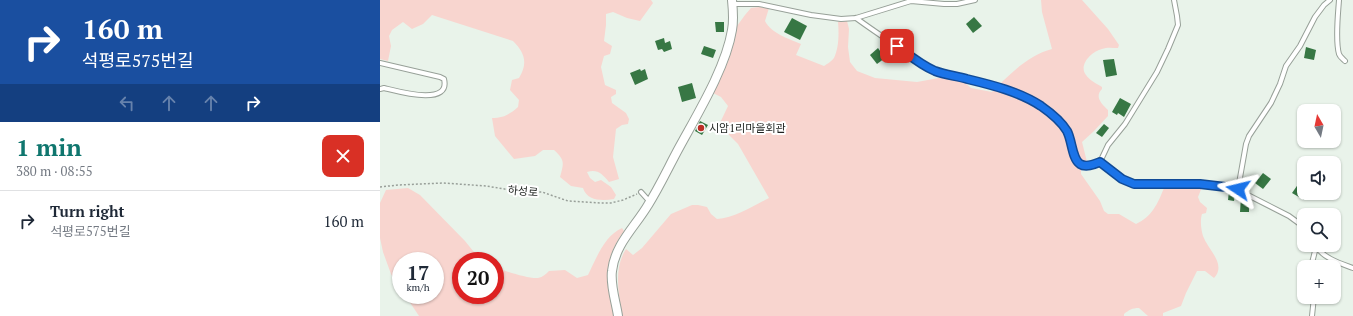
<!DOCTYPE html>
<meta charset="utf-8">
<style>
:root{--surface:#fff;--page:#f6f6f7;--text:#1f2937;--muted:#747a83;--line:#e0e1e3;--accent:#0f766e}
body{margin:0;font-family:"PT Serif","Noto Sans KR",serif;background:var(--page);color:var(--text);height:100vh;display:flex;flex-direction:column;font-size:15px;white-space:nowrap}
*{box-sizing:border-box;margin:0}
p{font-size:13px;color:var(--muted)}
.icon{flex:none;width:22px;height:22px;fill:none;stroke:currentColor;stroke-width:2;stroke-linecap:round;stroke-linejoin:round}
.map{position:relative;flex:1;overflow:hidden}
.panel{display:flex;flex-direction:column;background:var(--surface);width:380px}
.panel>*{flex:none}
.top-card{background:#1a4fa0;color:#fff;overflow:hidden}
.needle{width:26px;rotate:351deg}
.buttons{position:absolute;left:917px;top:104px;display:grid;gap:8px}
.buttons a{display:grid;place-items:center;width:44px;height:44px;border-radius:8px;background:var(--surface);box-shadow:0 1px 3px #0004;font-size:20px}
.speed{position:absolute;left:12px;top:252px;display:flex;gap:8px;font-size:20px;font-weight:700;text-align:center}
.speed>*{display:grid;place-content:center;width:52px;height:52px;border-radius:50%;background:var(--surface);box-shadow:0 1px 3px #0004;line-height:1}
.speed small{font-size:10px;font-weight:400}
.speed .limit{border:6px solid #d22;background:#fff;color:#111}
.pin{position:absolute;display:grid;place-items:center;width:34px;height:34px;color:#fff;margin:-17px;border-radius:8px;box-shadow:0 2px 6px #0006}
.me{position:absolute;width:44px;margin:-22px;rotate:280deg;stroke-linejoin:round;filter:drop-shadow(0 0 3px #0008)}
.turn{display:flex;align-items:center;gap:14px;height:84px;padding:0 16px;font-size:18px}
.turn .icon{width:52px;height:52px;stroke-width:2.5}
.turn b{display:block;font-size:28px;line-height:34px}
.lanes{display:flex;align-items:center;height:38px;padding:0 16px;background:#0003;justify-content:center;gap:20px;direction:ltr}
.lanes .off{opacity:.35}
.round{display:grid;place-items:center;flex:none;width:42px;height:42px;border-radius:8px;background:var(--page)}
.headline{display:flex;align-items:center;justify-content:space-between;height:68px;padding:0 16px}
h1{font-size:24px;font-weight:800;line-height:30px;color:var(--accent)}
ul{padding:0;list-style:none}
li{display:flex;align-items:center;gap:12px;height:60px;padding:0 16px;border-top:1px solid var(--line)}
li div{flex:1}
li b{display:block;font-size:15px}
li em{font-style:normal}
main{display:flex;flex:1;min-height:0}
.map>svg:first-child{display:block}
.green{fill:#f8d5cf}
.building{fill:#377744}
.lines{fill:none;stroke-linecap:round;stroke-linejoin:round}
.service-casing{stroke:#97a098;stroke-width:6}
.minor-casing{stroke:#97a098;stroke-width:10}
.path{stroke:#989f99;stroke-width:1.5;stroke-dasharray:2 2;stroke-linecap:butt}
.service{stroke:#fff;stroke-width:4}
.minor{stroke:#fff;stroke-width:8}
.route-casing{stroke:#114b97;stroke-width:10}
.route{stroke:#1a73e8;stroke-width:7}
.poi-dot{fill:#bc2e27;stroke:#fff;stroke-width:1.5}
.labels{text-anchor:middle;stroke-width:4;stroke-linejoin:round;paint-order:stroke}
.poi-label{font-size:11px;fill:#1e221f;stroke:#fff;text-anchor:start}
.street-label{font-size:11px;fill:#1e221f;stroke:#fff}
</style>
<main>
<section class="panel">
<div class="top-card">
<div class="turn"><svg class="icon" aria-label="right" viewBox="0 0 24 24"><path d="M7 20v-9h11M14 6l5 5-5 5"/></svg><div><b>160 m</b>석평로575번길</div></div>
<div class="lanes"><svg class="icon off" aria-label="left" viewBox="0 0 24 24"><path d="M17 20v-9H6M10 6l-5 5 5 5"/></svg><svg class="icon off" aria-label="ahead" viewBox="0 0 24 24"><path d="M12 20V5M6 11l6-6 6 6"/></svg><svg class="icon off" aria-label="ahead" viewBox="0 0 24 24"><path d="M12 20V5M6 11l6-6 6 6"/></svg><svg class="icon" aria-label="right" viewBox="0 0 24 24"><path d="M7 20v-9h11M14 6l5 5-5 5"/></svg></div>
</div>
<div class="headline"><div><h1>1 min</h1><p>380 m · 08:55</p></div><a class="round" style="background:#d93025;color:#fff"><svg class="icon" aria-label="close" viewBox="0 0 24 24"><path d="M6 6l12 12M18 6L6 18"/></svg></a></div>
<ul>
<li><svg class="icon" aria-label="right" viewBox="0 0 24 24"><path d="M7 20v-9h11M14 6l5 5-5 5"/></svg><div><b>Turn right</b><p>석평로575번길</p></div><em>160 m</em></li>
</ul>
</section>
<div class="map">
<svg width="973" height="316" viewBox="0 0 973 316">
<rect width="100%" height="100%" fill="#e9f3ea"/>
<g class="green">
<path d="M0,0H271L273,3L260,21L247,18L233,12L226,14V25L224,41L232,46L230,54L224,56L221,67L225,85L236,90V94L231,97L232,103L246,113L249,119L248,124L242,125L236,129L233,157L239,179L229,182C222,174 218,169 207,172L210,178L215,182L221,180L231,187L236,195L234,199C222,201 207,201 203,188L191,186L180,177C184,163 185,160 174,150H163L155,156L134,159L115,136L112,118C124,118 130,114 138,107L139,100L130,90L132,80L139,78C148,63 145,53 133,41L52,15L43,24L32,29L23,22L12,30L9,36L11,46L8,61L0,59Z"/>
<path d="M661,0H702L728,29L739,45L738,48C733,48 727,47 722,49C712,51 698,65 706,75C709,80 717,84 722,87V89C714,97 722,104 728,110V116L714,131L702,142L707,162L701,169V174L720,201L724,211L728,214H739L756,224C772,217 778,203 784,188L816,186L822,187L818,197L820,202L827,208L826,213L822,214C820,220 821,229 823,236C828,250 847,264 834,278L825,271H817L806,293L801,306L783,313V316H768L759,308C752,308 749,310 744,314V316H242C239,294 233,269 246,249L253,255L262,248L291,214L312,205H318L327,207L331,214L337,219C355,218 373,206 389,198L358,144L339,125L348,106L341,97L333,93L345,68L352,48L357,26L365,15L371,8L379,7L389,8L385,21C391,33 409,39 421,44L416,55L444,66C447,64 452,61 454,58C459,48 459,33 458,22L467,21L469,29L468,47L470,62L477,71L495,78L537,82L564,77L584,82L591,88L612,92C629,75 648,55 672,49L662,12Z"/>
<path d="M28,188L40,195L85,241L98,257L106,261H81V295H115V267C124,271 149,279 158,278C163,277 166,274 169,271L185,270L197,278L208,275C216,259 224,236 242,228L244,231C221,263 228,280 235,316H39L25,295H55V261H21V291L11,274L3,252L0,238V203L6,190Z"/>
</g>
<g class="building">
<polygon points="594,17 602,26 593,33 586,24"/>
<polygon points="412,18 427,26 420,40 404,32"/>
<polygon points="335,22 344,22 344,32 336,32"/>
<polygon points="284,38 285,43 290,41 292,49 284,52 282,49 278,50 275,41"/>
<polygon points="324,46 336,50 333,58 321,54"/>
<polygon points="926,47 936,50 934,60 924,58"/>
<polygon points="498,48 505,58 497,64 490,55"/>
<polygon points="734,59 737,75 726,77 723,60"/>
<polygon points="260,69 261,71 265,69 268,79 255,85 250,73"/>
<polygon points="312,83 316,98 302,102 298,87"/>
<polygon points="740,98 751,104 744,117 738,113 737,115 732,112"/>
<polygon points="320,121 328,125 322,135 315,131"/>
<polygon points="724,124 729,128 722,137 716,133"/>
<polygon points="883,173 891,179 883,189 875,183"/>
<polygon points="919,183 924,186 924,193 927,193 924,200 912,193"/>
<polygon points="849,191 855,192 854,201 848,200"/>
<polygon points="861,197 867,198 867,206 869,206 869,212 860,212"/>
</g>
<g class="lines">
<defs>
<g id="service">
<path d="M959,0C958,15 955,40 959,54C960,57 963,59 965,61"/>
<polyline points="353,4 379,4 431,15 461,19 476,18 531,1 564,4 577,4 595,0"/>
<path d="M476,18C491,29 506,39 521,49C532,57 543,65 555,70C565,75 576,76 587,78C609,84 636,91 656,103C669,110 684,122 690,136C693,145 692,159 700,164C706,169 715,164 720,162L742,179L754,184L768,185L820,184L854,188L909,216L924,227"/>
<path d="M0,63L60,77L64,79C71,107 17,91 4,88L0,89"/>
<polyline points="720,162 728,145 745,124 777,72 788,49 798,25 797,16 794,0"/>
<polyline points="858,189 866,144 869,136 891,103 900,84 906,66 920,46 935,17 944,5 950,0"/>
<polyline points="261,192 270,202"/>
<path d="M935,245C943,258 959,263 973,268"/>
<polyline points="931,267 936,247"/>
<polyline points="932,316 934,297"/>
</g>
<path id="minor" d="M238,316C236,302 230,285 232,271C235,244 255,227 268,205C280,186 289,166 300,146C318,113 346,67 352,30C354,20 353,10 352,0"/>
</defs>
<use href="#service" class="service-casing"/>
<use href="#minor" class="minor-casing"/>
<polyline class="path" points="0,187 18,185 63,183 78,184 106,186 143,192 162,192 188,201 221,203 231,203 243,200 257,194"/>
<use href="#service" class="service"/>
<use href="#minor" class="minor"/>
</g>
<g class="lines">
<defs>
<path id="route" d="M517,46C529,55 541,65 555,71C565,75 577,76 587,79C612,85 640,92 661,106C671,113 681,121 687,131C692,140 692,159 700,164C706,168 715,164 720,162L742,179L754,184H820L854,188L858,189"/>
</defs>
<use href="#route" class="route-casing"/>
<use href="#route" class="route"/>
</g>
<circle class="poi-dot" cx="321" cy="128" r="4"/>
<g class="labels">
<g class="poi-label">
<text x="329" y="132">시암1리마을회관</text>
</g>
<g class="street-label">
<text transform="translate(143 191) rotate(5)" y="4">하성로</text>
</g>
</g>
</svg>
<div class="buttons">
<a><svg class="needle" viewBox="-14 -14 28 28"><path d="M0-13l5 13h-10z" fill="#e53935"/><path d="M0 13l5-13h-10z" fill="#747a83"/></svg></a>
<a><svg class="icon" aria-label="sound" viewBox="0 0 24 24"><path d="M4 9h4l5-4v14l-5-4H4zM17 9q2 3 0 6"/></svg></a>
<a><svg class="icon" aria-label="search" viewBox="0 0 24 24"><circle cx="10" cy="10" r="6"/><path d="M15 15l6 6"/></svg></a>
<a>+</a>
</div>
<div class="speed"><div>17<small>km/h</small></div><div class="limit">20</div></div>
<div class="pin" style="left:517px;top:46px;background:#d93025"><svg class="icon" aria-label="arrive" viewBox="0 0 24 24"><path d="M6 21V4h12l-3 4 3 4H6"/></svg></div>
<svg class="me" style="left:858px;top:189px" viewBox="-20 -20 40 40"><path d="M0-17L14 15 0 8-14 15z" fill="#1a73e8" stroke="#fff" stroke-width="4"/></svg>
</div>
</main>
